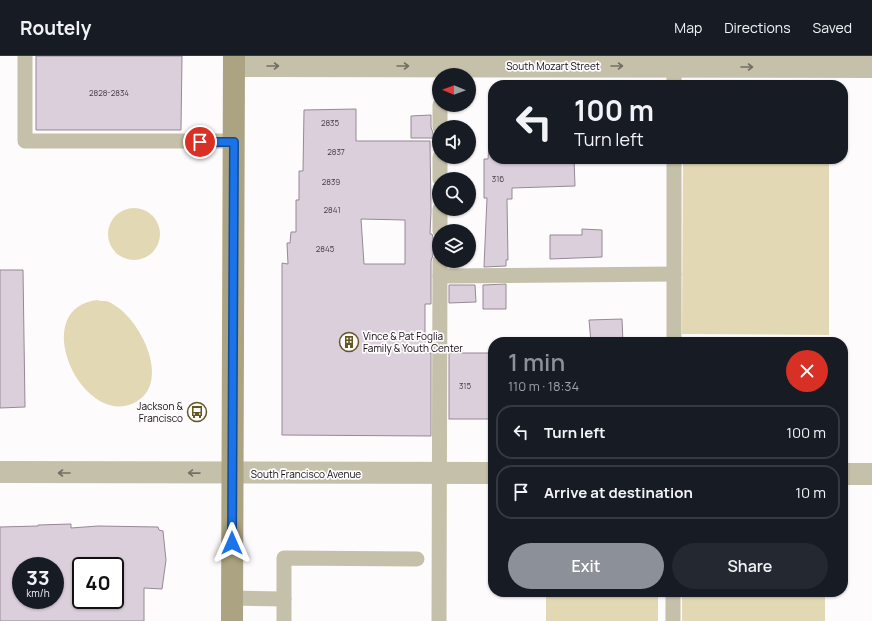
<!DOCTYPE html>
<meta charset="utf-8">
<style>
:root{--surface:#171b24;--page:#242831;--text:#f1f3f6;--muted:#9ea1a6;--line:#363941;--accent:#8c9099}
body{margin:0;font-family:Manrope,sans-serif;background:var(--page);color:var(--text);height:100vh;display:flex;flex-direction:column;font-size:15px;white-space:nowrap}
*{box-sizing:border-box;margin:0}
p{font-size:13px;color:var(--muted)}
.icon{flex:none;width:22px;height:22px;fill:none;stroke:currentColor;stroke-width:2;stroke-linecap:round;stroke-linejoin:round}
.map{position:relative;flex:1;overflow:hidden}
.side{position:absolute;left:488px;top:281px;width:360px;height:260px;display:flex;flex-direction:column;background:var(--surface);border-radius:16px;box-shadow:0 1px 3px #0004}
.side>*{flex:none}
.guide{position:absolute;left:488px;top:24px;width:360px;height:84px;border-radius:16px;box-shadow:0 1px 3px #0004;background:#171b24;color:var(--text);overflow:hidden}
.needle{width:26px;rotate:271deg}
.tools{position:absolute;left:432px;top:12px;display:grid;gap:8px}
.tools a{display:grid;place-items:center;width:44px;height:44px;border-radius:50%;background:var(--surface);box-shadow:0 1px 3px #0004;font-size:20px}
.speed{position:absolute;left:12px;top:501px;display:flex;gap:8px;font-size:20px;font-weight:700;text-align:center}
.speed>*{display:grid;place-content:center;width:52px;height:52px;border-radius:50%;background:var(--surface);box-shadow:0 1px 3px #0004;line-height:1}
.speed small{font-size:10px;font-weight:400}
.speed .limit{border:2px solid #111;border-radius:6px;background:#fff;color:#111}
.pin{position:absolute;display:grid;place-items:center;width:34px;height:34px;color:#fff;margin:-17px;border:2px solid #fff;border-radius:50%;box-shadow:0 1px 4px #0007}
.me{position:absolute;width:44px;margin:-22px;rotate:0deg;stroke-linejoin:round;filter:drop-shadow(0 0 3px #0008)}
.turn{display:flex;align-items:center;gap:14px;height:84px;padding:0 20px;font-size:18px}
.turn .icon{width:52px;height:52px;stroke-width:2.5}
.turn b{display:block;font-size:28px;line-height:34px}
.round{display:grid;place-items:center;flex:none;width:42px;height:42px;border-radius:21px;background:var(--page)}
.head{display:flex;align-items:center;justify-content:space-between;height:68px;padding:0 20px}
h1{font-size:24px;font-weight:600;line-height:30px;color:var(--accent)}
.button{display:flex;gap:8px;margin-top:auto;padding:8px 20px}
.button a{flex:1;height:46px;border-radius:24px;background:var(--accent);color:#fff;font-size:16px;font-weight:600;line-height:46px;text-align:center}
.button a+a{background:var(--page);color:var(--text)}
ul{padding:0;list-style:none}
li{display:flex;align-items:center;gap:12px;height:54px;margin:0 8px 6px;padding:0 12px;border:2px solid var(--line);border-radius:16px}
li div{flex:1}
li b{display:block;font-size:15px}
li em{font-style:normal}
header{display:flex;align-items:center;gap:24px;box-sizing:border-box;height:56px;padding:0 20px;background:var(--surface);border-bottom:1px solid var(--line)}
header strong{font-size:19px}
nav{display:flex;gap:22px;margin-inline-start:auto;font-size:14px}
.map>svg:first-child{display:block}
.green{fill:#e2d9b4}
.building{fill:#dccfdc;stroke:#968996;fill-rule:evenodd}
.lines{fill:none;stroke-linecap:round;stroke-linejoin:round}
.lane{stroke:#c5c0a9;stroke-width:15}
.street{stroke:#c5c0a9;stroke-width:22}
.secondary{stroke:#aba381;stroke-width:22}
.oneway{stroke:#746f65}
.route-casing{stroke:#114b97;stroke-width:10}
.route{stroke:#1a73e8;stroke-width:7}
.labels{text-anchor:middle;stroke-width:3.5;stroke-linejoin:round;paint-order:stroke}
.number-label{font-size:8px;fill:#443e44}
.street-label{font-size:10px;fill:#120d12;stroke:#fefbfd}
.poi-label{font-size:10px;fill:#120d12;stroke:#fefbfd;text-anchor:start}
</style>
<header>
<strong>Routely</strong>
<nav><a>Map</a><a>Directions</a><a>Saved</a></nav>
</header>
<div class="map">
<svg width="872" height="565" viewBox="0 0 872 565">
<rect width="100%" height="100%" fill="#fefbfd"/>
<g class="green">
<polygon points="683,103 829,103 829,279 682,278"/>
<circle cx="134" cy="178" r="26"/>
<path d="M97,244C99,245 103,245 106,245C138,255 175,328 134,347C82,372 27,253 97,244Z"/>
<rect x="546" y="536" width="112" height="29"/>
<rect x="682" y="536" width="143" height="29"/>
</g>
<g class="building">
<polygon points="36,0 182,0 181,74 36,74"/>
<path d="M356,53V85H430L431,156L430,178H432L433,181V199L431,205V248H425V297H431V380L282,379V207L288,208L287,187H290L291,176H296V144H299V115H303L304,54ZM361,163L405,164V208H364Z"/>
<polygon points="431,59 431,71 433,77 433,82 411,82 411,60"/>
<polygon points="489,89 493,89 493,103 574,103 575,130 512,132 512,143 507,143 508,204 506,204 506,210 484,211 487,142 484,142 484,103 488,103"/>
<polygon points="582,173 602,174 602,201 550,203 550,179 582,179"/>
<polygon points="0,214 23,214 25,351 0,352"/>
<polygon points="506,228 506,253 483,253 483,229"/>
<polygon points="449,229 475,229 476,246 449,247"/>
<polygon points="622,263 623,286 591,286 589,264"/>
<rect x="449" y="297" width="44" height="66"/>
<path d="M71,468V472L98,470L158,471L159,474L163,475L166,504L162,533L144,532V565H0V471L38,470V469ZM21,510H55V544H21ZM81,510H115V544H81Z"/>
</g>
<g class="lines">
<g class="lane">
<polyline points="25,0 25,85 234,85"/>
<polyline points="674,29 674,1"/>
<polyline points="440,71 440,49"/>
<polyline points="440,123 440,101"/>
<polyline points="440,175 440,153"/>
<polyline points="440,220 674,218"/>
<polyline points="674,286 674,103"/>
<polyline points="232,542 284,543"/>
<polyline points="284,565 284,502 417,503"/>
<polyline points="439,565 440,205"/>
<polyline points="673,565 673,536"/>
</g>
<g class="street">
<polyline points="234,10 872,11"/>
<polyline points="0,416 493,417"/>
<polyline points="843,418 872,418"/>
</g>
<polyline class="secondary" points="232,565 234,0"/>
</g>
<defs><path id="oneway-shaft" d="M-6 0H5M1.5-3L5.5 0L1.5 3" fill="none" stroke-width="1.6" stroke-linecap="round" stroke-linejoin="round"/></defs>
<g class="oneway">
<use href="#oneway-shaft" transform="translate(273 10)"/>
<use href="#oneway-shaft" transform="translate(403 10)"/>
<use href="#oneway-shaft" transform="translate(617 10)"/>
<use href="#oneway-shaft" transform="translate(747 11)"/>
<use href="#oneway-shaft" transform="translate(64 417) rotate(-180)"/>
<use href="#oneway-shaft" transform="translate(194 417) rotate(-179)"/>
</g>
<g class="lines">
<defs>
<polyline id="route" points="200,86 234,86 232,487"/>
</defs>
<use href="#route" class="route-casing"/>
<use href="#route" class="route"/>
</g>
<defs>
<symbol id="building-ring" viewBox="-11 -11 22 22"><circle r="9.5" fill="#fefbfd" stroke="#635724" stroke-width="1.5"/><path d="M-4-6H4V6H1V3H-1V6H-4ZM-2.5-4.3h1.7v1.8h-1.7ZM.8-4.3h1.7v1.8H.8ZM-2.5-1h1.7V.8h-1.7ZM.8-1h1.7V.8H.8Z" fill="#635724"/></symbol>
<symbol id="bus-ring" viewBox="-11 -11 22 22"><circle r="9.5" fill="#fefbfd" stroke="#635724" stroke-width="1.5"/><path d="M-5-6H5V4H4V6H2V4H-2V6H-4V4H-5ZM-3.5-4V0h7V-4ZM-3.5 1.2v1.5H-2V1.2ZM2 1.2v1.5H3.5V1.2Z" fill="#635724"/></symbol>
</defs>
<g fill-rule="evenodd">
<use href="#building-ring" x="338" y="275" width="22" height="22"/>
<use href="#bus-ring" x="186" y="345" width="22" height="22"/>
</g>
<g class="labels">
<g class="number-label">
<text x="109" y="40">2828-2834</text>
<text x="330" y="70">2835</text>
<text x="336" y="99">2837</text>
<text x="498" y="126">316</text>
<text x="331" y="129">2839</text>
<text x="332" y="157">2841</text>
<text x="325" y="196">2845</text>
<text x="465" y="333">315</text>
</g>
<g class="street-label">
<text x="553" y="14">South Mozart Street</text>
<text x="306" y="422">South Francisco Avenue</text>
</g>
<g class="poi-label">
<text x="363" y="284">Vince &amp; Pat Foglia<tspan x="363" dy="12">Family &amp; Youth Center</tspan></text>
<text x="183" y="354" text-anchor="end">Jackson &amp;<tspan x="183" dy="12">Francisco</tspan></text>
</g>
</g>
</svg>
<div class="tools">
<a><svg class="needle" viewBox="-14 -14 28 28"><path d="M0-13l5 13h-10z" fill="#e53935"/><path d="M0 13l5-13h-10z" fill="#9ea1a6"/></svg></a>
<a><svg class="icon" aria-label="sound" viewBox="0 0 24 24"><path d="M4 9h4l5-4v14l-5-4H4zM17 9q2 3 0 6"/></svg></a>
<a><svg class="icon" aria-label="search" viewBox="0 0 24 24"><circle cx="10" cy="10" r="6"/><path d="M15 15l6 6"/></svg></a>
<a><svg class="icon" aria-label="layers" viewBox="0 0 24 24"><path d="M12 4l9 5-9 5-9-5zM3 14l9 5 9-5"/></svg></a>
</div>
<div class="speed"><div>33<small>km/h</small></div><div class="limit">40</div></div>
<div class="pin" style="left:200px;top:86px;background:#d93025"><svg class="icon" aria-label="arrive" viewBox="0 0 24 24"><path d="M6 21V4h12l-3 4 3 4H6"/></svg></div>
<svg class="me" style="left:232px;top:487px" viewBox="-20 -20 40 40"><path d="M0-17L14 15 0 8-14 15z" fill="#1a73e8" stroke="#fff" stroke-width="4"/></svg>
<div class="guide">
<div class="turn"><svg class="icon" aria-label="left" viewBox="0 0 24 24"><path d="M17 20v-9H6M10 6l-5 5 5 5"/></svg><div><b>100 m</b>Turn left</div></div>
</div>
<section class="side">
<div class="head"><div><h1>1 min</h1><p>110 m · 18:34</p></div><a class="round" style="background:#d93025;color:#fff"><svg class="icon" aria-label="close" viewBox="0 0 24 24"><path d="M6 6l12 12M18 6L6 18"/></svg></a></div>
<ul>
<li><svg class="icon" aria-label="left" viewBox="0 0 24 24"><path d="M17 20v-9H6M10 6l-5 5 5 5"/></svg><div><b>Turn left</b></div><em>100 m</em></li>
<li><svg class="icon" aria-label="arrive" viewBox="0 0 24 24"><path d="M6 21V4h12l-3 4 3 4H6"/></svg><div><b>Arrive at destination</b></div><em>10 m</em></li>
</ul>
<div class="button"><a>Exit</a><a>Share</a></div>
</section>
</div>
